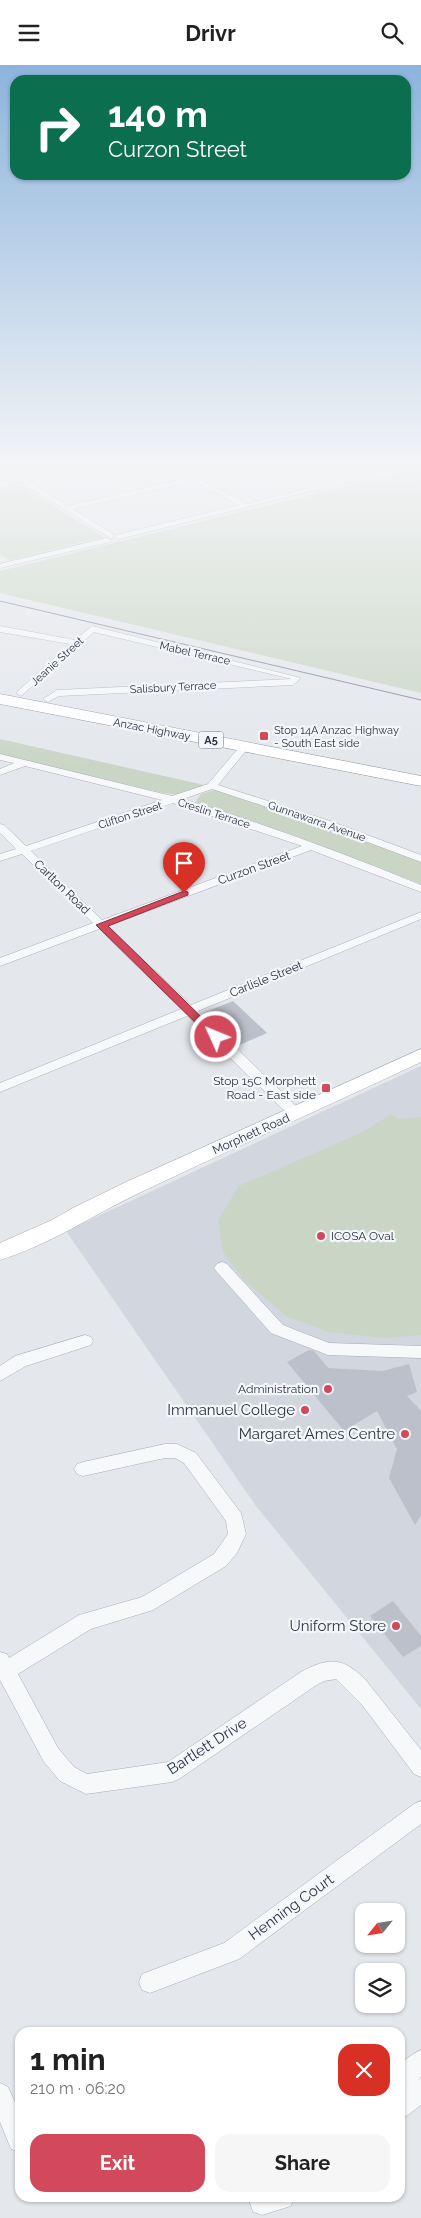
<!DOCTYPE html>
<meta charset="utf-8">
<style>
:root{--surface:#fff;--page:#f6f6f6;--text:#222;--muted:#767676;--accent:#d1495b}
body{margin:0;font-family:Raleway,sans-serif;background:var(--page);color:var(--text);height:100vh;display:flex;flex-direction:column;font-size:19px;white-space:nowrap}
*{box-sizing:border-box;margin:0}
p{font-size:16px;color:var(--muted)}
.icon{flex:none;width:28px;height:28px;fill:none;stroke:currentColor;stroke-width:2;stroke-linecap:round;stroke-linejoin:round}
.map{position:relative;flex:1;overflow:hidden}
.drawer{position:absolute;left:15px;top:1962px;width:390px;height:175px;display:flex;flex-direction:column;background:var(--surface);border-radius:15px;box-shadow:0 1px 4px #0004}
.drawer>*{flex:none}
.banner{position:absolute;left:10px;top:10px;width:401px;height:105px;border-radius:15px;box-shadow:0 1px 4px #0004;background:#0b6e4f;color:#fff;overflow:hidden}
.needle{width:32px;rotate:240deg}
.tools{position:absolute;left:355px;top:1838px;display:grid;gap:10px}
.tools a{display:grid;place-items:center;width:50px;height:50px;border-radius:10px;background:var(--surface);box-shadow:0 1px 4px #0004;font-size:25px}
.pin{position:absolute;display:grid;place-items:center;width:42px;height:42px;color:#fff;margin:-51px -21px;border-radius:50% 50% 50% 0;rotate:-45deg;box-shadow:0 0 5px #0007}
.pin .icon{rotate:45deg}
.me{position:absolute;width:55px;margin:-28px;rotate:314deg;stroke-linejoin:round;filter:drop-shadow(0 0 4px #0008)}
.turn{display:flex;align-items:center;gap:18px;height:105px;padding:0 15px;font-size:22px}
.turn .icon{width:65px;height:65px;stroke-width:2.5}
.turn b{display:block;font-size:35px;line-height:42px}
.round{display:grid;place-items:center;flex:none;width:52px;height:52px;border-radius:15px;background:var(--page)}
.headline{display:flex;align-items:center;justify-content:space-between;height:85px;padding:0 15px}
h1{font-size:30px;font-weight:700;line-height:38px}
.primary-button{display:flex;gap:10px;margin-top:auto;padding:10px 15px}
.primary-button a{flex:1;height:58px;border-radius:15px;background:var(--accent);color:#fff;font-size:20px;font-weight:700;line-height:58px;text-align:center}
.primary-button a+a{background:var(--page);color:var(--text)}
header{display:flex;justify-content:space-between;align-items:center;height:65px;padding:0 15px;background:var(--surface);font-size:22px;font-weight:700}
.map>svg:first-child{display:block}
.built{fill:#d2d6de}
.green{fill:#c9d6c5}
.building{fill:#bbc0ca}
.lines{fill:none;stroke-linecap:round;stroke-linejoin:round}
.street-casing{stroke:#a9aeb7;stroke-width:1}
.secondary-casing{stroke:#a9aeb7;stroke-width:1}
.highway-casing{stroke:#8b94a3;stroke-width:1}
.street{fill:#f7f8fa;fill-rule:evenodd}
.secondary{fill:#fff;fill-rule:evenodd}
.highway{fill:#fff;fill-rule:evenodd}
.tram{stroke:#7d8696;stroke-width:1}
.route{fill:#d1495b;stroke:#882f3b}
.poi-dot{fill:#d1495b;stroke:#f4f6f9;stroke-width:2}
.labels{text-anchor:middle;stroke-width:4.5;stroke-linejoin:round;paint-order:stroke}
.far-street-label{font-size:11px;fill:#2b3445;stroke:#f4f6f9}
.far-poi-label{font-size:11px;fill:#2b3445;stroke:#f4f6f9;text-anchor:start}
.shield{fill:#f4f6f9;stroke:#676e7b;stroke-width:1}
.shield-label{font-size:11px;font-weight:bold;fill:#2b3445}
.street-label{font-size:12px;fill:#2b3445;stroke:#f4f6f9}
.poi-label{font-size:12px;fill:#2b3445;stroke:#f4f6f9;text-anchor:end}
.near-poi-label{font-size:15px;fill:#2b3445;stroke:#f4f6f9;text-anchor:end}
.near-street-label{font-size:15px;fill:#2b3445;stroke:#f4f6f9}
</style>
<header><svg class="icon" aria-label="menu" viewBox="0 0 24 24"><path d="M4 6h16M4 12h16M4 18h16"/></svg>Drivr<svg class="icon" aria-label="search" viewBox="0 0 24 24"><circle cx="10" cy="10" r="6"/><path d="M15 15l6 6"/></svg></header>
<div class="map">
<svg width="421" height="2153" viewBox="0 0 421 2153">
<rect width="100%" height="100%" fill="#e4e7ec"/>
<polygon class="built" points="421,1001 421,1644 256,1441 66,1166"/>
<g class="green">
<polygon points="421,403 421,628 0,528 0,506"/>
<polygon points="19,420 104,472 9,495 0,489 0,424"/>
<polygon points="0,674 204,720 177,730 158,727 0,690"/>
<polygon points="217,724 375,777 421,796 421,819 284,767 199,740 196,736 201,729"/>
<polygon points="391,1049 399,1054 421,1052 421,1270 386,1273 328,1267 286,1251 243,1214 223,1187 218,1155 239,1121 363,1067"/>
</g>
<g class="building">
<polygon points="233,936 267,968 237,981 203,948"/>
<polygon points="309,1285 314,1286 328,1303 383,1306 409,1299 417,1327 407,1331 421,1346 421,1450 415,1460 389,1413 397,1384 377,1346 344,1366 287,1297"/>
<polygon points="393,1536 421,1571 421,1581 403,1592 370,1551"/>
</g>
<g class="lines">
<defs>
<g id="street">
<polygon points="21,400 28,400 24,413 79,400 93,400 28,416 68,441 188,413 165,400 174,400 195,412 243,400 257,400 201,415 247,439 403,400 416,400 119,474 115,472 116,470 239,440 194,416 73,444 113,469 113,473 110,473 21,417 0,422 0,418 17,414"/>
<polygon points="107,473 111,475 110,477 0,503 0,499"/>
<polygon points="0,561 75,575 92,561 301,613 293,620 59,631 48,637 43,634 57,625 292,614 94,567 21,631 16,628 18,626 70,579 0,567"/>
<path d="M244,679L249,682L218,720L330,756L421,790V797L322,760L212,724L183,734C264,759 343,788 421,820V827L311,785L108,861L191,940L421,847V854L198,946L300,1045L302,1048L300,1051H290L187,951L0,1027V1018L181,944L99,864L0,901V893L93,858L22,789L0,796V789L16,784L0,768V759L4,760L26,781L162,735L25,701L0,710V704L14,698L0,695V689L172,731L208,719L241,680ZM173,738L302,781L102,855L31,786Z"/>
<polygon points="222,1197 227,1199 283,1260 329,1278 421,1281 421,1293 328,1290 271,1268 217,1207 214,1203 217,1199"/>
<polygon points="85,1270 91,1272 93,1276 91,1280 26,1301 0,1316 0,1301 15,1291"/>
<path d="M165,1379H177L196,1388L241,1448L246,1469L237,1488L226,1501L153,1545L91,1564L18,1609L58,1683L74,1702L87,1709L168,1697L301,1607C329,1592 342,1592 365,1614L421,1685V1712L414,1709L363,1641L336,1614L324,1616L315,1621L179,1714L172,1717L86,1729L60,1716L44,1697L0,1615V1587L7,1589L9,1593L79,1550L142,1532L214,1489L228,1469L226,1456L184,1398L175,1393H165L83,1411L77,1409L74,1404L77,1399L83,1397Z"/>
<polygon points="421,1736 421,1759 239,1894 150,1928 142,1925 139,1917 142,1909 224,1878 414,1739"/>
<polygon points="421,1985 421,2012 418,2015 421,2013 421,2040 408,2050 400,2054 400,2027 403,2025 400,2026 400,1999 413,1989"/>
<polygon points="0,2018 8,2022 20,2048 20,2087 11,2084 0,2057"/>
<polygon points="252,2132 294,2132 291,2141 262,2150 253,2147 250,2138"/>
</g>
<path id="secondary" d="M421,984V997C327,1041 233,1083 139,1128C93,1150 49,1180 0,1195V1178L52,1155L73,1143L124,1118Z"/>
<polygon id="highway" points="0,629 421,711 421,721 0,639"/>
</defs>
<use href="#street" class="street-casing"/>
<use href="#secondary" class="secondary-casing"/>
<use href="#highway" class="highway-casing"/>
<use href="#street" class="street"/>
<use href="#secondary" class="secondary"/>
<use href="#highway" class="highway"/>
<polyline class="tram" points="0,536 421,635"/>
</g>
<linearGradient id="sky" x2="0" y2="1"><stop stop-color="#8bb4dd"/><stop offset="0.57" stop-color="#f3f4f6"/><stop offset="1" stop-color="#f3f4f6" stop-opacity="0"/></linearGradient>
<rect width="421" height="702" fill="url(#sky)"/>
<polygon class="route" points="184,826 188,827 188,830 108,861 220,970 220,975 213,975 96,860"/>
<g class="poi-dot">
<rect x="259" y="666" width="10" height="10" rx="2.5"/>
<rect x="321" y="1018" width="10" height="10" rx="2.5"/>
<circle cx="321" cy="1171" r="5"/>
<circle cx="328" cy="1324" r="5"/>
<circle cx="305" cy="1345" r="5"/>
<circle cx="405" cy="1369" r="5"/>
<circle cx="396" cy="1561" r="5"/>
</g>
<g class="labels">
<g class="far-street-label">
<text transform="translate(195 588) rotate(13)" y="4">Mabel Terrace</text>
<text transform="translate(57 596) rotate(-42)" y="4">Jeanie Street</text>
<text transform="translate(173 622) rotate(-3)" y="4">Salisbury Terrace</text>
<text transform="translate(152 664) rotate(11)" y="4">Anzac Highway</text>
<text transform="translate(214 748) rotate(18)" y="4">Creslin Terrace</text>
<text transform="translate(130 750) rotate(-18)" y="4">Clifton Street</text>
<text transform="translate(317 756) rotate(19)" y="4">Gunnawarra Avenue</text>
</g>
<g class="far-poi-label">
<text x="274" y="669">Stop 14A Anzac Highway<tspan x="274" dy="13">- South East side</tspan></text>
</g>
<rect class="shield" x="198.5" y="666.5" width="25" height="17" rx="4"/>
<g class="shield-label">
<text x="211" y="679">A5</text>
</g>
<g class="street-label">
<text transform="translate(254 803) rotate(-20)" y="4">Curzon Street</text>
<text transform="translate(62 822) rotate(44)" y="4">Carlton Road</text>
<text transform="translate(266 914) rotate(-22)" y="4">Carlisle Street</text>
<text transform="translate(251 1069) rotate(-24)" y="4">Morphett Road</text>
</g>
<g class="poi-label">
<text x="316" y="1020">Stop 15C Morphett<tspan x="316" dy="14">Road - East side</tspan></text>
<text x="331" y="1175" text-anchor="start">ICOSA Oval</text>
<text x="318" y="1328">Administration</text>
</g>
<g class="near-poi-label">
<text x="295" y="1350">Immanuel College</text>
<text x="395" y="1374">Margaret Ames Centre</text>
<text x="386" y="1566">Uniform Store</text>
</g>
<g class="near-street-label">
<text transform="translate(207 1681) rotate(-33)" y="5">Bartlett Drive</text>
<text transform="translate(291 1842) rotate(-36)" y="5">Henning Court</text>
</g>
</g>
</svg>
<div class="tools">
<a><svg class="needle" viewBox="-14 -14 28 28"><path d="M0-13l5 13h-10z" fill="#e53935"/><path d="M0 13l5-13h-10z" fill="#767676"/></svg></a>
<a><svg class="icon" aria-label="layers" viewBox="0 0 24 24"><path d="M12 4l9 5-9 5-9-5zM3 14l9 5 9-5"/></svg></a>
</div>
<div class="pin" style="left:184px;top:828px;background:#d93025"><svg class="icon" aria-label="arrive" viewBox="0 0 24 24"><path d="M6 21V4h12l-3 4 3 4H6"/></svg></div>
<svg class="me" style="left:216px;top:972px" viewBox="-20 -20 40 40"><circle r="17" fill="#d1495b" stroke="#fff" stroke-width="3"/><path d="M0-11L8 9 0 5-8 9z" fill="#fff"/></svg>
<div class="banner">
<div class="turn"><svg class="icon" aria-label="right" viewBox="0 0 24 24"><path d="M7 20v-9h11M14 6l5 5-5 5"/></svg><div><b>140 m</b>Curzon Street</div></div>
</div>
<section class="drawer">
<div class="headline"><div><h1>1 min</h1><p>210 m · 06:20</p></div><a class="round" style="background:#d93025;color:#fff"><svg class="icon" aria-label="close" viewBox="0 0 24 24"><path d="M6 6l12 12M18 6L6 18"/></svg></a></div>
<div class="primary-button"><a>Exit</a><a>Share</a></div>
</section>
</div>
